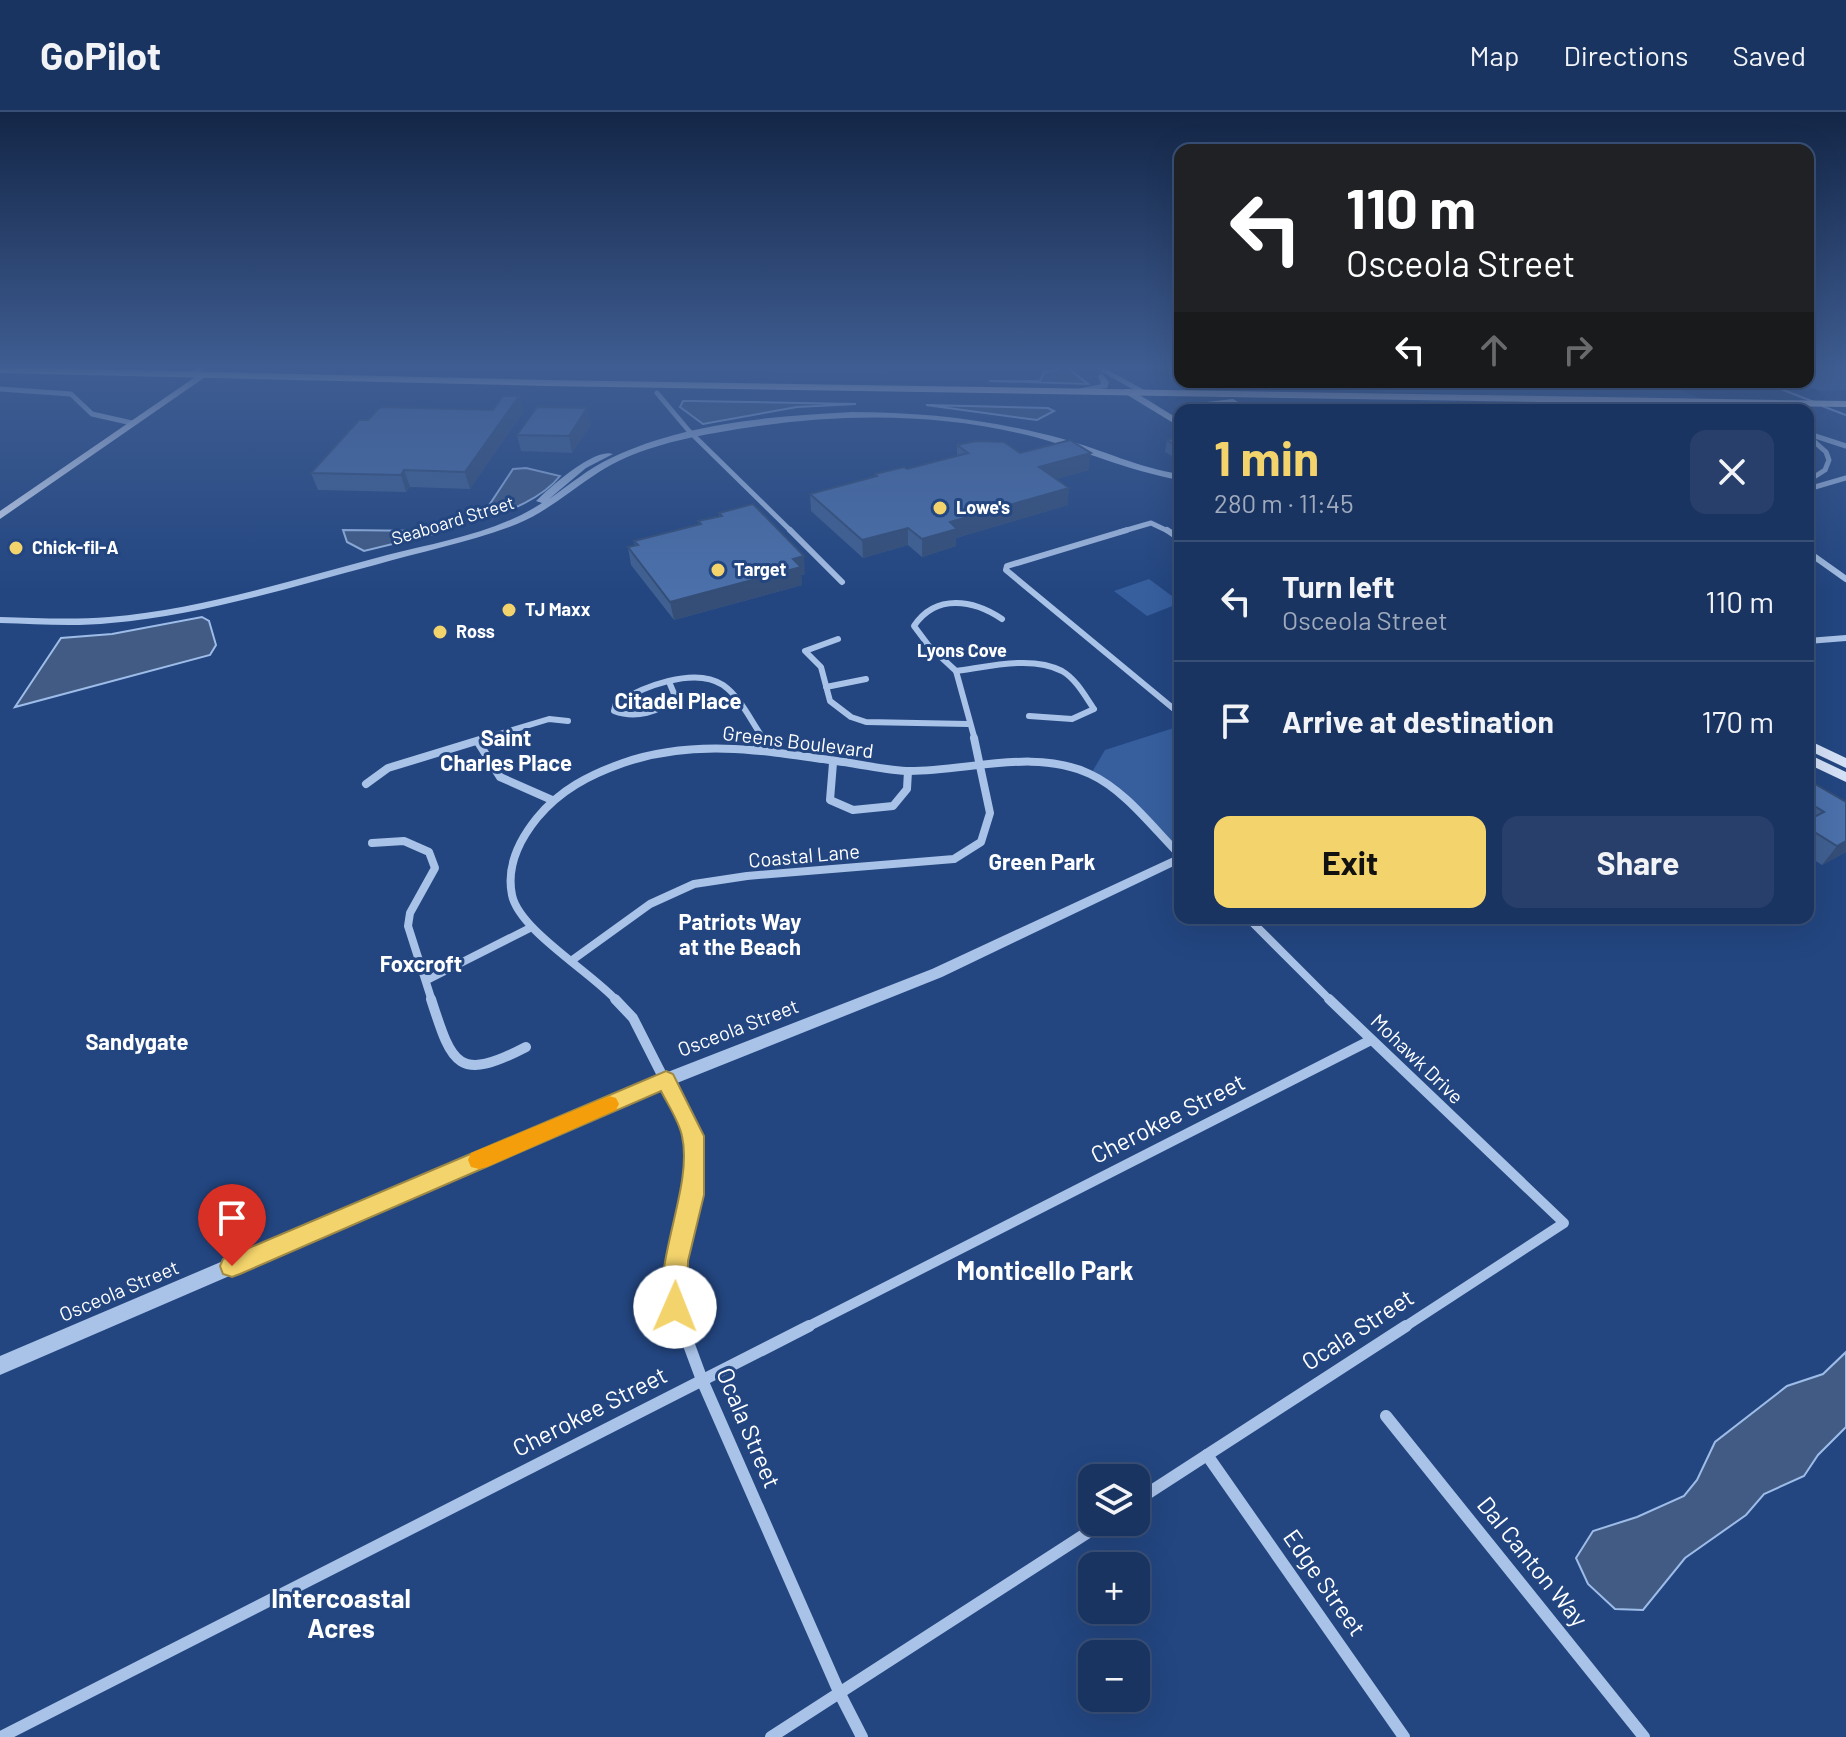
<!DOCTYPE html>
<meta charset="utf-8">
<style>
:root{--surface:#1a3461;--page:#273f6a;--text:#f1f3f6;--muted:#9faabd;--line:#384f76;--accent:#f3d36b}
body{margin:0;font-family:Barlow,sans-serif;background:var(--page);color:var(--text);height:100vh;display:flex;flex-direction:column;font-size:30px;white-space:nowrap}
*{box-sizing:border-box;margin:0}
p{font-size:26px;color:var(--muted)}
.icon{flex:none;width:44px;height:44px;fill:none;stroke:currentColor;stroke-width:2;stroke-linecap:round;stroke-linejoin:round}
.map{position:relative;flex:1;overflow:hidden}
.sheet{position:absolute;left:1174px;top:292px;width:640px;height:520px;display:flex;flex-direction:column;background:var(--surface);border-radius:16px;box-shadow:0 8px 32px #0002,0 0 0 2px var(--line)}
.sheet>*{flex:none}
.guide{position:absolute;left:1174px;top:32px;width:640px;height:244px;border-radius:16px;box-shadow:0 8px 32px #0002,0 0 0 2px var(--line);background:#202124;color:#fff;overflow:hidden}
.buttons{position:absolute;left:1078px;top:1352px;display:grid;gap:16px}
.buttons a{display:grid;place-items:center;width:72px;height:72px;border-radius:16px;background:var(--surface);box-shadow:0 8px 32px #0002,0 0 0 2px var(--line);font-size:40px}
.pin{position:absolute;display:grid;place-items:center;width:68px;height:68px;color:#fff;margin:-82px -34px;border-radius:50% 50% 50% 0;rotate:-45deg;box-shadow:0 0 8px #0007}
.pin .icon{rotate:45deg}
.me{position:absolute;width:88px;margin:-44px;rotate:1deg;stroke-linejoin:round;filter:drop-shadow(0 0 6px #0008)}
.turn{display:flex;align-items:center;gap:28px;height:168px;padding:0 40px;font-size:36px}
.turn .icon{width:104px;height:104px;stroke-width:2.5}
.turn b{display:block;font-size:56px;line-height:68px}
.lanes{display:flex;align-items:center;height:76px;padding:0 40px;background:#0003;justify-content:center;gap:40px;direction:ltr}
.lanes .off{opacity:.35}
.round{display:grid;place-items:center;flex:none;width:84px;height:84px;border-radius:16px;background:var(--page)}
.headline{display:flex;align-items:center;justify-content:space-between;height:136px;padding:0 40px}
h1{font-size:48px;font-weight:700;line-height:60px;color:var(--accent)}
.primary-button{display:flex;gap:16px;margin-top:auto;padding:16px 40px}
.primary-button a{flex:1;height:92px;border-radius:16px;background:var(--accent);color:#111;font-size:32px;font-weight:700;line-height:92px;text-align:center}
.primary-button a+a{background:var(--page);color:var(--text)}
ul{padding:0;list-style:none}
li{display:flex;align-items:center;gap:24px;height:120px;padding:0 40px;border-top:2px solid var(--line)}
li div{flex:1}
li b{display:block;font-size:30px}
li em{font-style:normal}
header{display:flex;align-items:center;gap:48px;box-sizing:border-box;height:112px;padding:0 40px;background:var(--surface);border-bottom:2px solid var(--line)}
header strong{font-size:38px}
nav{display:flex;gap:44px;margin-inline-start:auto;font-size:28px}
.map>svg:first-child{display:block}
.green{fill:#375f9e}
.water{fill:#415b85;stroke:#9dbce8;stroke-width:2}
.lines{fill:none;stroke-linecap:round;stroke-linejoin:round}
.stream{stroke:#9dbce8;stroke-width:2}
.minor-far4{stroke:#a9c2e7;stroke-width:5}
.minor-far3{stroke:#a9c2e7;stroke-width:6}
.minor-far2{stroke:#a9c2e7;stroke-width:8}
.minor-far1{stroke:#a9c2e7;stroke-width:10}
.minor{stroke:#a9c2e7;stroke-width:12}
.tertiary{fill:#a9c2e7;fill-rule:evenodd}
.secondary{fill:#d3e0f6;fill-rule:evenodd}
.trunk{fill:#f5f8fe;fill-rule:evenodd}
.wall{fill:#406092}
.shaded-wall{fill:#344e77}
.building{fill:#4b70aa;stroke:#344e77;stroke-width:2}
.route{fill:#f3d36b;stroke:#9e8946;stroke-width:2}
.slow{fill:#f59e0b}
.poi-dot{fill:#f3d36b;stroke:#234681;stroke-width:3}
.labels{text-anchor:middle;stroke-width:6;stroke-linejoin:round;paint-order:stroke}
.far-poi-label{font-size:18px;font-weight:bold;fill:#fff;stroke:#234681;text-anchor:start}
.far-street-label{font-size:18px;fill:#fff;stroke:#234681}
.far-neighbourhood-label{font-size:18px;font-weight:bold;fill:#fff;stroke:#234681}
.street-label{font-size:20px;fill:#fff;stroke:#234681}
.neighbourhood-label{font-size:22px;font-weight:bold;fill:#fff;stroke:#234681}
.near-street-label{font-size:24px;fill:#fff;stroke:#234681}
.near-neighbourhood-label{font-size:26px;font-weight:bold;fill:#fff;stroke:#234681}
</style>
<header>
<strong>GoPilot</strong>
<nav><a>Map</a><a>Directions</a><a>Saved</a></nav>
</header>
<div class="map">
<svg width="1846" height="1625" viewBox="0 0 1846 1625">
<rect width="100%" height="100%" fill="#234681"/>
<g class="green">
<polygon points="534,254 885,254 886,261 541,255"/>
<polygon points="1808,254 1846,254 1846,278 1820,279 1798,270 1808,270"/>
<polygon points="1242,270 1661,270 1709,290 1237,275"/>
<polygon points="1149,467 1180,490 1180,491 1147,504 1114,479"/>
<polygon points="1180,614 1180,743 1120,683 1091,662 1105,638"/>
</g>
<g class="water">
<polygon points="1059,254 1065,254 1088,272 989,269 1040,269 1044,260 1059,257"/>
<polygon points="683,289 692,289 856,292 797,295 703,312 680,295"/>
<polygon points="926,293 1048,296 1054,299 1037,308"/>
<path d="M526,356L560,364C544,384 507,403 482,404L513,357Z"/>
<polygon points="343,418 428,419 434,422 364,439 347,430"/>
<polygon points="202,505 209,509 216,533 210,543 15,595 61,526 112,522"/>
<polygon points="1846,1240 1846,1315 1818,1343 1804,1364 1764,1382 1746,1403 1685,1446 1643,1498 1615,1497 1588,1472 1576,1446 1593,1419 1637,1405 1684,1384 1697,1368 1715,1330 1787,1274 1823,1262"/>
</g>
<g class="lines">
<g class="stream">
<polyline points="1763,270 1814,290"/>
<polyline points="1822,294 1846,303"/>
</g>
<g class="minor-far4">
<polyline points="0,277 71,282 92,302 132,311"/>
<polyline points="657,281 689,319 792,420"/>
<polyline points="1809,322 1846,334"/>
<polyline points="1808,324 1826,340 1829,348 1825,358 1814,365"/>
<polyline points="1808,377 1846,366"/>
<polyline points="1120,420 1151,411 1170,420"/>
</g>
<g class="minor-far3">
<polyline points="790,418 842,470"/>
<polyline points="1127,418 1007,454 1006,458 1180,602"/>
<polyline points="1167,418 1180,427"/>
<polyline points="1808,440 1846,467"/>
<polyline points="838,527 805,539 821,555 830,589 851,605 866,610 968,612"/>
<polyline points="1808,529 1846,526"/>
<path d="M956,559C987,555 1032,543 1062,559C1076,567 1085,584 1094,597L1072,607L1029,604"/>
<path d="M670,572L675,584C660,601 635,607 614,599L616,591C643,575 694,554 723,573C740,585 750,607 761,623L759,628"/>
<polyline points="826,575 866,567"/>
<polyline points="480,628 549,607 568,609"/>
<path d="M975,628L956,559L929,534L914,514C936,481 974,488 1002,507"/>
</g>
<g class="minor-far2">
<polyline points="478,630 500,665 552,688"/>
<polyline points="756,638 760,626"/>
<polyline points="833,651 830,688 853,698 893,694 907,677 908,659"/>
<polyline points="366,672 388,656 486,626"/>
<polyline points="372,731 404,729 429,740 435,756 410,801 408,814 432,889"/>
<polyline points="1248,806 1331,889"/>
<polyline points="571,849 650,792 694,772 747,764 954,747 981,730 990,701 974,626"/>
<polyline points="427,868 530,816"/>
<path d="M617,889C591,860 519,818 512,783C506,754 520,727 537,706C560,678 589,663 623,651C698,625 773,640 850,651C870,654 891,659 910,659C968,659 1036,636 1090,662C1125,678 1153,716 1180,743"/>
</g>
<g class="minor-far1">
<path d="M431,887C452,952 457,971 526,935"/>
<polyline points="615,887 633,906 693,1024 693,1083 676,1149 675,1195 683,1216"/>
<polyline points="1329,887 1564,1111 1403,1216"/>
<polyline points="805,1216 1371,928"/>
</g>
<g class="minor">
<polyline points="682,1214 702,1268 840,1582 862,1625"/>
<polyline points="1386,1304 1644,1625"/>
<polyline points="1207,1343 1404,1625"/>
<polyline points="1136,1389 1406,1214"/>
<polyline points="1,1625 809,1214"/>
<polyline points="771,1625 1104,1410"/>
</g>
<g class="tertiary">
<polygon points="201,254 209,254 196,264 190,264 190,260"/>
<polygon points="1092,254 1101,254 1146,279 1139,281"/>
<polygon points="1102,262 1109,270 1107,276 1077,280 1073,278 1101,272 1098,264"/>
<path d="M852,300C924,300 994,308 1063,327C1103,338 1139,356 1180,362V368C1127,359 1079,336 1027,323C924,298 818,302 715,321C675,328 634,338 599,360C572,377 547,400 517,412C471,430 422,439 375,453C288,476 201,503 111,511C74,515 37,512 0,511V505C36,506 73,508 109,505C204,497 295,467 387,443C439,430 496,421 542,391L536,389C550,375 595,335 613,342L586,356L549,387C569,373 588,357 611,346C683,311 773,304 852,300Z"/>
<polygon points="1180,742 1180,751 942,865 672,973 0,1263 0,1244 660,963 932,857"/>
</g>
<g class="secondary">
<polygon points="204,259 211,261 0,407 0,399"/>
<polygon points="1124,277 1130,277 1180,308 1180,315 1124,281"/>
<polygon points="1233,287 1238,290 1236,292 1185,298 1198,291"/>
<polygon points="1808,628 1846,646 1846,656 1808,638"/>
<polygon points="1808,642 1846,660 1846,670 1808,652"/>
</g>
<polygon class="trunk" points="0,255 547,268 1846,289 1846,295 547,274 0,261"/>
</g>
<g class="wall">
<polygon points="1153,254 1180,254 1180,259 1175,259"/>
<polygon points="523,300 470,377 410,375 406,380 318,378 311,361"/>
<polygon points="591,312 572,341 521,339 517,323"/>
<polygon points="1180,324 1180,349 1165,340 1167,328"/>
<polygon points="957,333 1020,341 1089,358 1056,367 1068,393 956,426 956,434 922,445 908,433 863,446 811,399 810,382 875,365 875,362 907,357 957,344"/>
<polygon points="719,401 805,462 801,463 802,473 674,508 631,453 628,435 635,434 634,429 699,413 698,409 719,404"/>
<polygon points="1808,668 1846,690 1846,740 1822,753 1808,744"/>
</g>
<g class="shaded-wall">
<polygon points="519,284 523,300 470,377 465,360"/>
<polygon points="587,296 591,312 572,341 569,324"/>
<polygon points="1091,341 1089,358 1038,372 1039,355"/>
<polygon points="404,358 410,375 406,380 401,363"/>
<polygon points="1069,376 1068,393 956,426 956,434 922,445 922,427 950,410"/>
<polygon points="908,416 908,433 863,446 862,428"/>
<polygon points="804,444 805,462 801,463 802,473 674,508 670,490"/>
<polygon points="1846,729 1846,740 1822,753 1837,734"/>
</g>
<g class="building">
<polygon points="503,284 519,284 465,360 404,358 401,363 311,361 359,308 368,308 380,295 493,298"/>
<polygon points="537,295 587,296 569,324 517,323"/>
<polygon points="1180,324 1180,336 1167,328"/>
<polygon points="1070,328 1091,341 1039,355 1069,376 950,410 957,417 922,427 908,416 862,428 810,382 877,364 875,362 904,355 907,357 968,341 957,333 976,329 1004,330 1020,341"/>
<polygon points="753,392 804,444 793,447 801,455 670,490 628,435 638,433 634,429 701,412 698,409 722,404 719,401"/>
<polygon points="1808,668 1846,690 1846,729 1837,734 1808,716 1808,708 1824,700 1808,690"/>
</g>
<linearGradient id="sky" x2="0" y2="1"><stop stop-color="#132647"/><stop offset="0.53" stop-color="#3f5d92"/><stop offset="1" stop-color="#3f5d92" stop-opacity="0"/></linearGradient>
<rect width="1846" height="481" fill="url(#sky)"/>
<path class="route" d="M666,959L673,962L704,1024V1083L688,1149L687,1195L684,1203L675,1206L667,1203C648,1159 694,1077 682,1024C679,1009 668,993 661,979L240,1162L232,1165L223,1162L220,1154L223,1147Z"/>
<polygon class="slow" points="609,984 616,986 619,992 616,998 487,1055 479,1057 471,1055 468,1048 471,1041"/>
<g class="poi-dot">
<circle cx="940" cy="396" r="8"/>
<circle cx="16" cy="436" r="8"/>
<circle cx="718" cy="458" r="8"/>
<circle cx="509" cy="498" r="8"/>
<circle cx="440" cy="520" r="8"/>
</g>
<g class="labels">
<g class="far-poi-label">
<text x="956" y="402">Lowe's</text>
<text x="32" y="442">Chick-fil-A</text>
<text x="734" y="464">Target</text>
<text x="525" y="504">TJ Maxx</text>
<text x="456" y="526">Ross</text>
</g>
<g class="far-street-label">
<text transform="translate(453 409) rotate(-17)" y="6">Seaboard Street</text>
</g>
<g class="far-neighbourhood-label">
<text x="962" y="545">Lyons Cove</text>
</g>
<g class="street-label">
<text transform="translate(798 630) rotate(7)" y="7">Greens Boulevard</text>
<text transform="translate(804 744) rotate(-5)" y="7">Coastal Lane</text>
<text transform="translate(738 916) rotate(-21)" y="7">Osceola Street</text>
<text transform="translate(1417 947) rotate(44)" y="7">Mohawk Drive</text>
<text transform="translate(119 1179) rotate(-23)" y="7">Osceola Street</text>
</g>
<g class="neighbourhood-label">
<text x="678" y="597">Citadel Place</text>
<text x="506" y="634">Saint<tspan x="506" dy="25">Charles Place</tspan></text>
<text x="1042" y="758">Green Park</text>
<text x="740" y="818">Patriots Way<tspan x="740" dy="25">at the Beach</tspan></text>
<text x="421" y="860">Foxcroft</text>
<text x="137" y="938">Sandygate</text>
</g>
<g class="near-street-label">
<text transform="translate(1168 1007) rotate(-27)" y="8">Cherokee Street</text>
<text transform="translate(1358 1218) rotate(-33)" y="8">Ocala Street</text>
<text transform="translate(590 1300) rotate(-27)" y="8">Cherokee Street</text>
<text transform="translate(748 1316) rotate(67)" y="8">Ocala Street</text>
<text transform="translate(1532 1450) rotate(51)" y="8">Dal Canton Way</text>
<text transform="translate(1324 1471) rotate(55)" y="8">Edge Street</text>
</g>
<g class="near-neighbourhood-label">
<text x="1045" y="1168">Monticello Park</text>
<text x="341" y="1496">Intercoastal<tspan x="341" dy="30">Acres</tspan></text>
</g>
</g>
</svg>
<div class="buttons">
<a><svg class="icon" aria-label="layers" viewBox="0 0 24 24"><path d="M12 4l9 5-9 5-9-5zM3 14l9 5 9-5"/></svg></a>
<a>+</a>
<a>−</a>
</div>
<div class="pin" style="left:232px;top:1154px;background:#d93025"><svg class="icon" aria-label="arrive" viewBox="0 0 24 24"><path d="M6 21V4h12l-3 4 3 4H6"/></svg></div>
<svg class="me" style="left:675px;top:1195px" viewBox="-20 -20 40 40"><circle r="19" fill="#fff"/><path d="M0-13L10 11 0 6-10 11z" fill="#f3d36b"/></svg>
<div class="guide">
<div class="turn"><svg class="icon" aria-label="left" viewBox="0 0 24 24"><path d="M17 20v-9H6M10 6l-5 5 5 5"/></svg><div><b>110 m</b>Osceola Street</div></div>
<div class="lanes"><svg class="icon" aria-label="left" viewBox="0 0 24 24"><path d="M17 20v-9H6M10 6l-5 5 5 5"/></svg><svg class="icon off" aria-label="ahead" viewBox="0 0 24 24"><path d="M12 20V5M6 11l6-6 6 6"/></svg><svg class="icon off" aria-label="right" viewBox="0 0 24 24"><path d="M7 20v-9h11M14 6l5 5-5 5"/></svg></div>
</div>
<section class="sheet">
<div class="headline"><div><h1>1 min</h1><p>280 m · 11:45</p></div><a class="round"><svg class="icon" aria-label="close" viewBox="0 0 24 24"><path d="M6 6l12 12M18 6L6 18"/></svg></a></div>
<ul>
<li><svg class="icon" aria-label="left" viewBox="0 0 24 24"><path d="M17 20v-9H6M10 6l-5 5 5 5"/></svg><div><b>Turn left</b><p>Osceola Street</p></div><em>110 m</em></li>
<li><svg class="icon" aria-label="arrive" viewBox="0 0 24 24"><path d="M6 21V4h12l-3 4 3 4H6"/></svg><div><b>Arrive at destination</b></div><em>170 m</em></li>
</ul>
<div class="primary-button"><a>Exit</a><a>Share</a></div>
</section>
</div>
